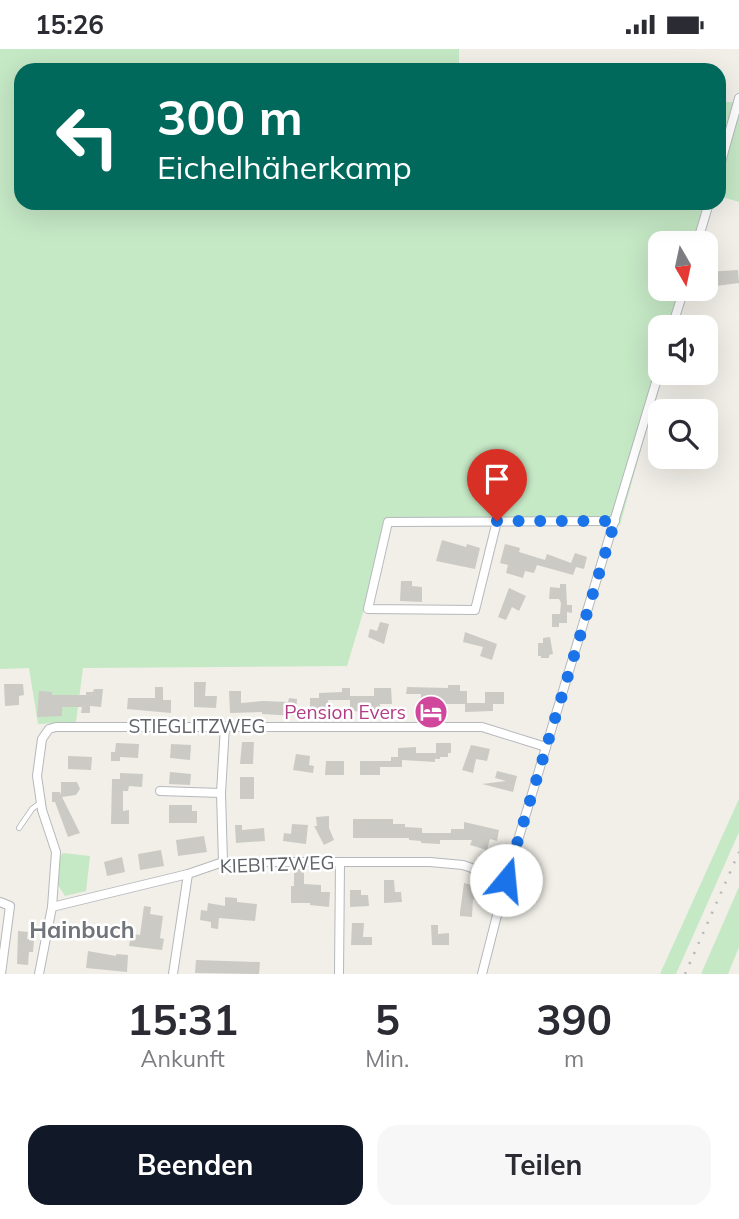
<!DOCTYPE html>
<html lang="de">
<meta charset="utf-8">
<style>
:root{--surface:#fff;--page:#f7f7f7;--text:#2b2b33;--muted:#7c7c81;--accent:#111827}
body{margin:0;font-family:Mulish,sans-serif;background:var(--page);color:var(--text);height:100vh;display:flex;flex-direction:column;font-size:26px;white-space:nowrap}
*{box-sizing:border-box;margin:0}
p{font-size:23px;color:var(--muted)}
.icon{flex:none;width:38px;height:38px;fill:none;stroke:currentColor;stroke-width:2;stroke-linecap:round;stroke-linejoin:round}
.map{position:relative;height:925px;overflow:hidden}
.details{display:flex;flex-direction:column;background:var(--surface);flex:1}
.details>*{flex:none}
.banner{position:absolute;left:14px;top:14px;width:712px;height:147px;border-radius:21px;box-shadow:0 7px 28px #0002;background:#00695c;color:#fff;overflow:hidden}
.needle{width:46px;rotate:171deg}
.fabs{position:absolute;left:648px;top:182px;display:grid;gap:14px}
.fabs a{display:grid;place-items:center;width:70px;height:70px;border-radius:14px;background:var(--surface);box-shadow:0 7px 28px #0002;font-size:35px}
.pin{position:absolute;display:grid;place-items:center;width:60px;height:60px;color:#fff;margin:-72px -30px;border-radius:50% 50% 50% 0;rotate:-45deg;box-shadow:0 0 7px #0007}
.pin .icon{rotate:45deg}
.me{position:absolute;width:77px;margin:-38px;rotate:17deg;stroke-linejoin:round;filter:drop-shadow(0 0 5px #0008)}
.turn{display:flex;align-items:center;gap:24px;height:147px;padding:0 28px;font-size:32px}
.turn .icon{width:91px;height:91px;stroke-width:2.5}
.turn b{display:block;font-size:49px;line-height:60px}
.eta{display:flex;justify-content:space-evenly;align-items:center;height:119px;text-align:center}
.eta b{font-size:42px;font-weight:700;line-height:49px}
.cta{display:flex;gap:14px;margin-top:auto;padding:14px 28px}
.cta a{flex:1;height:80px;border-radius:21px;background:var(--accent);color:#fff;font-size:28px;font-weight:700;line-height:80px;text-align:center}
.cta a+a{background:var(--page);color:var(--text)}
.status{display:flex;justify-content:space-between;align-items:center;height:49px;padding:0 35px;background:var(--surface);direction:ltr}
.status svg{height:19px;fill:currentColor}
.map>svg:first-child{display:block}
.green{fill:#c5e8c5}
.building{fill:#cccac5}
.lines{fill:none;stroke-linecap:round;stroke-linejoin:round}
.lane-casing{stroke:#b5b8bc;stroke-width:6}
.street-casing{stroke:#b5b8bc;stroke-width:10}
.lane{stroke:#fff;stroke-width:4.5}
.street{stroke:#fff;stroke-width:8}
.rail{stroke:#b6b7b8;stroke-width:2.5;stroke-dasharray:2 9;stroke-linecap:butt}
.route{stroke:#1a73e8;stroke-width:12;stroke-dasharray:0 21.6}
.labels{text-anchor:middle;stroke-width:5;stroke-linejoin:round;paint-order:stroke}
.hotel-label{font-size:19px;fill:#b23c85;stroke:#fff;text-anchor:end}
.street-label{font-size:19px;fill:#5f6368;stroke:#fff}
.quarter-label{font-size:23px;font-weight:bold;fill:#70757a;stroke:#fff}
</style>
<div class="status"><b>15:26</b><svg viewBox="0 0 49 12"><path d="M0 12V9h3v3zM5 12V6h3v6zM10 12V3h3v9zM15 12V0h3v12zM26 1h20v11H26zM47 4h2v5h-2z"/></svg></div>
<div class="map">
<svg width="739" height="925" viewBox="0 0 739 925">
<rect width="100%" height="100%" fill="#f1efe8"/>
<g class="green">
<polygon points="0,0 459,0 459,21 21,21 21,154 709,154 698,194 660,194 660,240 685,240 675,278 660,278 660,324 662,324 620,476 390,474 347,617 83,619 76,673 38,675 29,619 0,620"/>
<polygon points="739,49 739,153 719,147 719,125 727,95 719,119 719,53 737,53"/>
<polygon points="739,750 739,783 676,925 660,925"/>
<polygon points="63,804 90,807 86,842 65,847 58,836 58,809"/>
<polygon points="739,838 739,898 728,925 701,925"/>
</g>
<g class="building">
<polygon points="738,221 739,234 708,238 706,223"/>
<polygon points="442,491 466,498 467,495 480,499 475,520 436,512"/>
<polygon points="505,495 520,499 519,503 545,511 547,505 571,514 575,504 587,508 584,520 576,518 573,526 537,516 534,524 525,522 523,529 506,524 508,516 500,514"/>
<polygon points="401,532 412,532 412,537 422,538 422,553 400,552"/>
<polygon points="560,535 566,535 567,556 572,556 572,564 567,563 567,574 559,574 559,578 552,578 552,565 560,565 561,554 559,550 549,550 550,538 560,539"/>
<polygon points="509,539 526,547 519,562 512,558 506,571 498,568"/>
<polygon points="380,573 389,575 384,595 368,588 370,580 377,582"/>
<polygon points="465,583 497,595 492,611 480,607 483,598 463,593"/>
<polygon points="550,588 553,605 549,606 549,609 541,609 541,607 538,607 538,594 543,594 543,589"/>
<polygon points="194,633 206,633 205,647 217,647 216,659 194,658"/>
<polygon points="4,635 23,635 24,646 19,647 19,656 5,657"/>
<polygon points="448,636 460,636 460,642 467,642 467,654 485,654 485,643 504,643 504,655 493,655 493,662 465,663 465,655 438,655 438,664 420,663 421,645 406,645 407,638 448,639"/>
<polygon points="155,638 163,638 163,651 171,651 171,664 127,660 128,649 155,649"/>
<polygon points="342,639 350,639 350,647 374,647 374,639 391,639 392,655 380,655 380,663 370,663 350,662 350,651 328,651 329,663 310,663 310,649 319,649 319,644 342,643"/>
<polygon points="94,640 103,640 101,658 90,657 90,664 81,664 82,658 62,658 62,667 37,668 39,642 52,643 52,646 86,646 86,643 93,643"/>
<polygon points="229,642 241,642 241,654 263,652 288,653 289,649 297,650 296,667 262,665 262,663 230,664"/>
<polygon points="242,693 254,693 253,715 240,715"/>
<polygon points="116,694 139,695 138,709 120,708 120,712 111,712 111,703 115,703"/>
<polygon points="436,694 451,694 451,704 448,704 448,708 440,708 440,710 435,710 435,713 402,711 402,718 380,718 380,726 360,726 360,712 391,712 391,708 398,708 398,699 416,698 416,704 436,704"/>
<polygon points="171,695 191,696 190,711 170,709"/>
<polygon points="471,696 490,700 487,712 476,710 473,724 462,721"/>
<polygon points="296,705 310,707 309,716 314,717 313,724 293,721"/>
<polygon points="68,707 92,708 91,721 68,720"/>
<polygon points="326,712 344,712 344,726 325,726"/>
<polygon points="497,722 517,727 513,743 482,735 506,732 495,729"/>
<polygon points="170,723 191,725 190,736 169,735"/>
<polygon points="120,724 143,725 142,738 129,737 128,742 123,742 123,762 129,761 129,775 111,775 112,730 120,730"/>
<rect x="240" y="728" width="14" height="22"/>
<polygon points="61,733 77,733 80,740 76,746 62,748 80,784 68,788 55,753 52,753 52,743 60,743 61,746"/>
<polygon points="169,756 192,756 192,762 197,762 197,774 169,774"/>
<polygon points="329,767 329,779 334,791 324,796 314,777 317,777 316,768"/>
<polygon points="353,770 393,770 393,775 405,775 405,778 422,779 422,784 451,784 451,780 464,780 464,773 499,781 497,792 490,790 487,801 470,796 472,791 440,791 440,795 421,794 421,792 409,791 409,789 353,789"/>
<polygon points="292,775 308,776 306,795 283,792 284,784 291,785"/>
<polygon points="235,776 242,776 242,781 264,779 265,792 236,794"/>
<polygon points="204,787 207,803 178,807 176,791"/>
<polygon points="161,801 164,817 140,821 138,805"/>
<polygon points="122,808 125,823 107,827 104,813"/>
<polygon points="294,820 304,820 304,835 321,836 321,843 330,843 329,858 310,856 310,854 291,854 291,837 294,837"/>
<polygon points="384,831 394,831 395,843 401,843 402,853 384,854"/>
<polygon points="464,834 482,838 479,852 473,850 472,868 460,867 460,863"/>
<polygon points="350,841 361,841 361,846 368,846 369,857 350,858"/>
<polygon points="225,848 237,849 237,853 257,855 255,872 219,869 218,880 211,879 211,873 200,871 201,861 207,862 208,854 225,857"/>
<polygon points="144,857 151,858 150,865 163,867 160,889 164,890 162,901 129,897 131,885 140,886"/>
<polygon points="352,874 364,874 363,888 372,888 372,896 351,896"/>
<polygon points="431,876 438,876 438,885 449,884 449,896 432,896"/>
<polygon points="18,882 28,883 27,890 34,890 33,903 29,903 28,916 17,915"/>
<polygon points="88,902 116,907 116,905 128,906 127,923 86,919"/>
<polygon points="196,911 260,913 259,925 195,924"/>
</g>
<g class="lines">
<defs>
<polyline id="lane" points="19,779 32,760 40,754"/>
<g id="street">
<polyline points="719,120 739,49"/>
<polyline points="697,194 709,154"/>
<polyline points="672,278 684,240"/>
<polyline points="497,472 475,561 368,560 388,473 615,472"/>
<polyline points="160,742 221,744"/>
<polyline points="223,813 221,744 225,677"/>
<polyline points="0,853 10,857 1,925"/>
<polyline points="52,858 188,825 223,813 430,813 463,816 506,831"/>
<polyline points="39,925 52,858 56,803 42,761 37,727 42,690 49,680 56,678 482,678 546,698"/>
<polyline points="173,925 188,825"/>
<polyline points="339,925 340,813"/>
<polyline points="482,925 506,831 660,320"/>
</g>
</defs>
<use href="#lane" class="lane-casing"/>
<use href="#street" class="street-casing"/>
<use href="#lane" class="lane"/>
<use href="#street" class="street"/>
<polyline class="rail" points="685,925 739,803"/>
</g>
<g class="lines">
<polyline class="route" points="497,472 615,472 506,831"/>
</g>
<defs>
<symbol id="hotel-disc" viewBox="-11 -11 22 22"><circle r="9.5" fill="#d1479c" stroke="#fff"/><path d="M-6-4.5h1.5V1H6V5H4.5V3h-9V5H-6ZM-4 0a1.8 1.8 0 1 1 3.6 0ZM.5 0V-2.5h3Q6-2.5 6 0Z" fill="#fff"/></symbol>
</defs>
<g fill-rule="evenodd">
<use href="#hotel-disc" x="412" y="644" width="38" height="38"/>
</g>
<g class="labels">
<g class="hotel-label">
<text x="406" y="670">Pension Evers</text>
</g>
<g class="street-label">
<text x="197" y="684">STIEGLITZWEG</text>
<text transform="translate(277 815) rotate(-2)" y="7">KIEBITZWEG</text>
</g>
<g class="quarter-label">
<text x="82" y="889">Hainbuch</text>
</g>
</g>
</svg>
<div class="fabs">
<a><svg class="needle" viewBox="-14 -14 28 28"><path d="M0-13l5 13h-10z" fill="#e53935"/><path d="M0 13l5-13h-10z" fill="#7c7c81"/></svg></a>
<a><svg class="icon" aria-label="sound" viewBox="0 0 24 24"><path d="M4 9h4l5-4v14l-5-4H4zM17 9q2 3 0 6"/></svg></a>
<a><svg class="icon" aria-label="search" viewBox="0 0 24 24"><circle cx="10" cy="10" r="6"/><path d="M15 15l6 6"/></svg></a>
</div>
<div class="pin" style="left:497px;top:472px;background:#d93025"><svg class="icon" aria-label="arrive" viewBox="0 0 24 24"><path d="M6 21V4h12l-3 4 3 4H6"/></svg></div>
<svg class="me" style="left:506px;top:831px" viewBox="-20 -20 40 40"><circle r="19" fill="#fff"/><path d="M0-13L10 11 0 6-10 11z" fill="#1a73e8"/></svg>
<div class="banner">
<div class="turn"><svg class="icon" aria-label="left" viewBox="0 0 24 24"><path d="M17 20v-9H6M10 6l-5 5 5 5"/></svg><div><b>300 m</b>Eichelhäherkamp</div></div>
</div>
</div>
<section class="details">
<div class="eta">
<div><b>15:31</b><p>Ankunft</p></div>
<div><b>5</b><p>Min.</p></div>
<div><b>390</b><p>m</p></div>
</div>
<div class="cta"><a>Beenden</a><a>Teilen</a></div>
</section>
